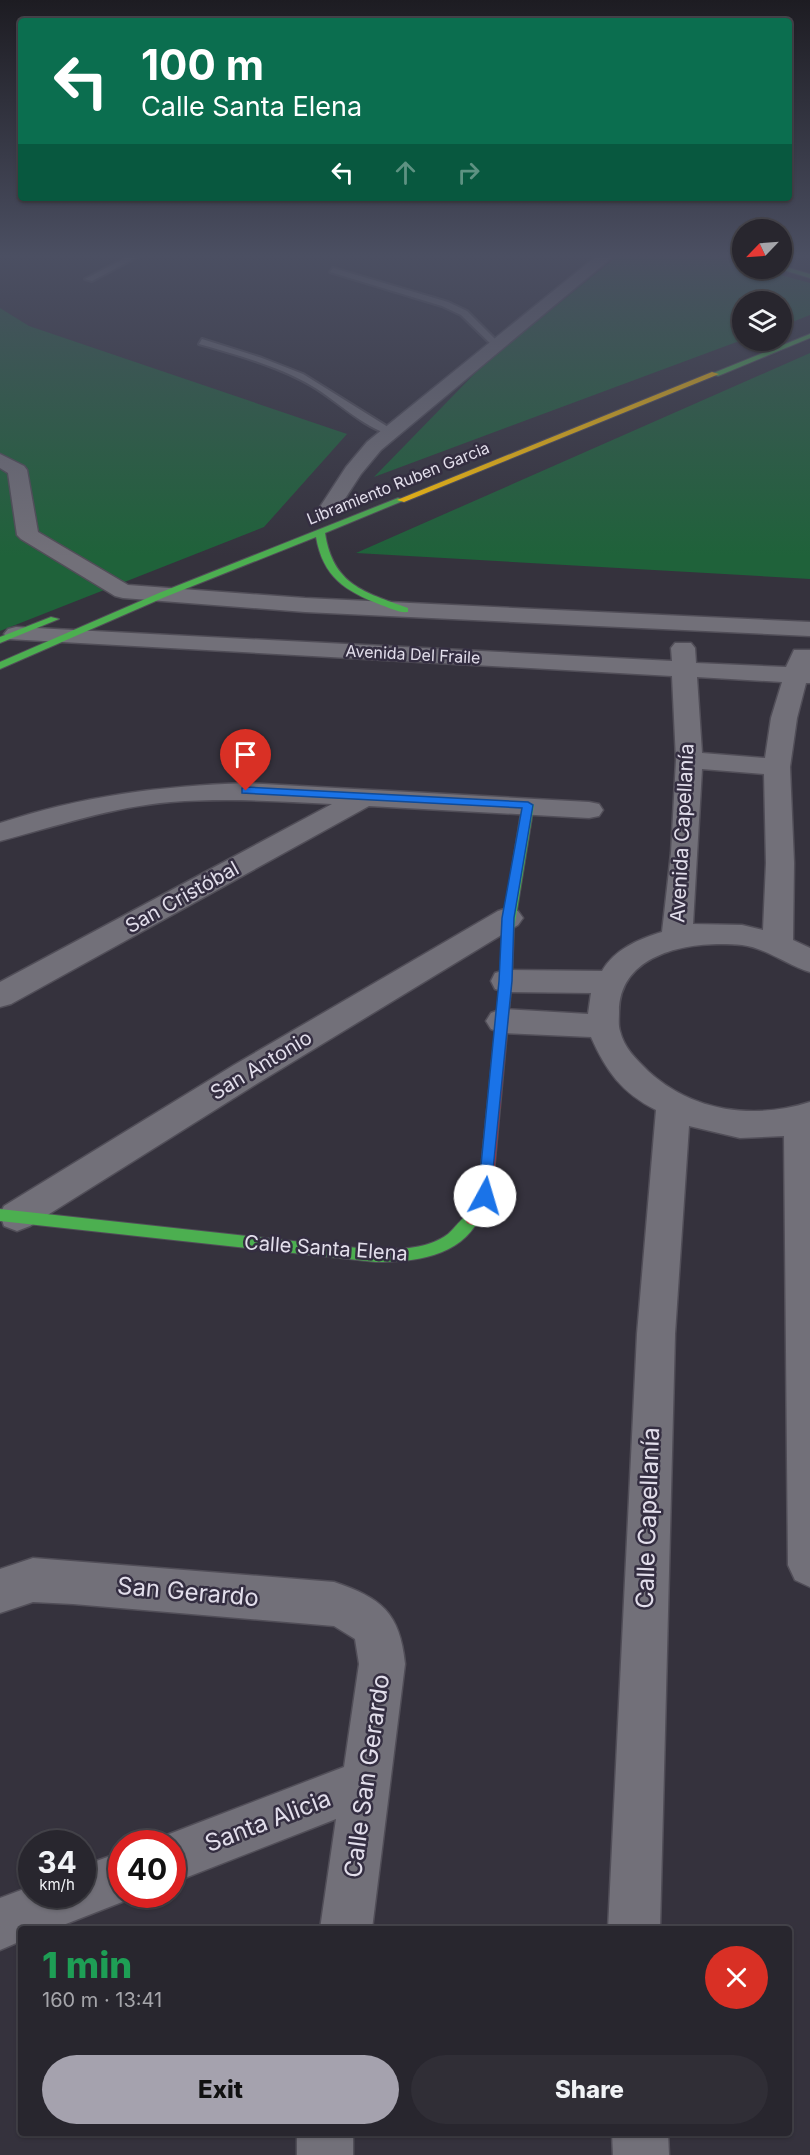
<!DOCTYPE html>
<meta charset="utf-8">
<style>
:root{--surface:#28262e;--page:#302e36;--text:#f1f3f6;--muted:#a5a5aa;--line:#44434a;--accent:#a5a2ae}
body{margin:0;font-family:Inter,sans-serif;background:var(--page);color:var(--text);height:100vh;display:flex;flex-direction:column;font-size:22px;white-space:nowrap}
*{box-sizing:border-box;margin:0}
p{font-size:20px;color:var(--muted)}
.icon{flex:none;width:33px;height:33px;fill:none;stroke:currentColor;stroke-width:2;stroke-linecap:round;stroke-linejoin:round}
.map{position:relative;flex:1;overflow:hidden}
.sheet{position:absolute;left:18px;top:1926px;width:774px;height:210px;display:flex;flex-direction:column;background:var(--surface);border-radius:6px;box-shadow:0 2px 4px #0004,0 0 0 2px var(--line)}
.sheet>*{flex:none}
.banner{position:absolute;left:18px;top:18px;width:774px;height:183px;border-radius:6px;box-shadow:0 2px 4px #0004,0 0 0 2px var(--line);background:#0b6e4f;color:#fff;overflow:hidden}
.needle{width:39px;rotate:245deg}
.controls{position:absolute;left:732px;top:219px;display:grid;gap:12px}
.controls a{display:grid;place-items:center;width:60px;height:60px;border-radius:50%;background:var(--surface);box-shadow:0 2px 4px #0004,0 0 0 2px var(--line);font-size:30px}
.speed{position:absolute;left:18px;top:1830px;display:flex;gap:12px;font-size:30px;font-weight:700;text-align:center}
.speed>*{display:grid;place-content:center;width:78px;height:78px;border-radius:50%;background:var(--surface);box-shadow:0 2px 4px #0004,0 0 0 2px var(--line);line-height:1}
.speed small{font-size:15px;font-weight:400}
.speed .limit{border:9px solid #d22;background:#fff;color:#111}
.pin{position:absolute;display:grid;place-items:center;width:51px;height:51px;color:#fff;margin:-62px -26px;border-radius:50% 50% 50% 0;rotate:-45deg;box-shadow:0 0 6px #0007}
.pin .icon{rotate:45deg}
.me{position:absolute;width:66px;margin:-33px;rotate:6deg;stroke-linejoin:round;filter:drop-shadow(0 0 4px #0008)}
.turn{display:flex;align-items:center;gap:21px;height:126px;padding:0 24px;font-size:27px}
.turn .icon{width:78px;height:78px;stroke-width:2.5}
.turn b{display:block;font-size:42px;line-height:51px}
.lanes{display:flex;align-items:center;height:57px;padding:0 24px;background:#0003;justify-content:center;gap:30px;direction:ltr}
.lanes .off{opacity:.35}
.round{display:grid;place-items:center;flex:none;width:63px;height:63px;border-radius:32px;background:var(--page)}
.summary{display:flex;align-items:center;justify-content:space-between;height:102px;padding:0 24px}
h1{font-size:36px;font-weight:800;line-height:45px;color:#1e9e55}
.action{display:flex;gap:12px;margin-top:auto;padding:12px 24px}
.action a{flex:1;height:69px;border-radius:36px;background:var(--accent);color:#111;font-size:24px;font-weight:800;line-height:69px;text-align:center}
.action a+a{background:var(--page);color:var(--text)}
.map>svg:first-child{display:block}
.green{fill:#1f623a}
.lines{fill:none;stroke-linecap:round;stroke-linejoin:round}
.lane-casing{stroke:#514e58;stroke-width:4}
.street-casing{stroke:#514e58;stroke-width:3}
.fast-casing{stroke:#514e58;stroke-width:2}
.slow-casing{stroke:#514e58;stroke-width:2}
.jam-casing{stroke:#514e58;stroke-width:2}
.lane{fill:#727079;fill-rule:evenodd}
.street{fill:#727079;fill-rule:evenodd}
.fast{fill:#4caf50;fill-rule:evenodd}
.slow{fill:#ffc107;fill-rule:evenodd}
.jam{fill:#c62828;fill-rule:evenodd}
.route{fill:#1a73e8;stroke:#114b97;stroke-width:1.5}
.labels{text-anchor:middle;stroke-width:5;stroke-linejoin:round;paint-order:stroke}
.far-street-label{font-size:16px;fill:#e2deeb;stroke:#342e41}
.street-label{font-size:20px;fill:#e2deeb;stroke:#342e41}
.near-street-label{font-size:24px;fill:#e2deeb;stroke:#342e41}
</style>
<div class="map">
<svg width="810" height="2155" viewBox="0 0 810 2155">
<rect width="100%" height="100%" fill="#35323d"/>
<g class="green">
<polygon points="620,254 705,254 742,264 742,268 759,269 810,283 810,315 782,326 782,302 742,302 742,340 374,477 482,366"/>
<polygon points="0,308 29,326 347,434 264,527 0,631"/>
<polygon points="810,353 810,579 356,553"/>
</g>
<g class="lines">
<defs>
<g id="lane">
<polygon points="133,254 143,254 92,281 85,279"/>
<polygon points="333,268 448,302 467,311 501,345 494,347 461,315 442,306 330,272"/>
<path d="M202,339L262,358L303,374L396,432L391,435C361,426 339,402 312,386C278,366 237,355 199,344Z"/>
</g>
<g id="street">
<polygon points="599,254 616,254 381,450 361,474 335,514 321,514 318,510 346,467 367,442"/>
<polygon points="0,454 24,466 27,470 38,532 128,585 305,598 810,622 810,636 305,612 123,598 115,596 21,539 17,535 8,473 0,468"/>
<path d="M16,627L672,661L671,648L675,643H691L695,648L696,663L786,667L794,650H810V683H806L797,718L790,767L794,863L793,940L810,948V972C787,965 766,948 742,945C694,940 619,951 619,1012C619,1018 618,1025 620,1031C624,1048 636,1059 648,1071C693,1112 754,1120 810,1102V1587L795,1580L788,1565L784,1136L740,1138L689,1126L675,1334L660,1929H608L637,1334L656,1110C622,1093 606,1071 591,1037L502,1033L491,1029L486,1021L491,1013L502,1009L588,1014L591,993L506,992L495,989L491,981L495,973L506,970L602,971C615,949 639,939 662,932L671,853L676,760L672,676L8,639L4,634L8,629ZM697,677L782,682L771,718L765,758L702,753ZM702,769L764,774L766,863L763,930L742,925L693,924Z"/>
<path d="M246,783L589,802L599,804L603,810L599,816L589,818L369,806L11,1004L0,1007V982L332,804C278,801 225,798 171,802C112,807 57,826 0,841V823C82,796 161,786 246,783Z"/>
<polygon points="508,908 518,911 523,918 518,925 258,1083 30,1226 17,1231 4,1226 0,1214 4,1206 234,1065 498,911"/>
<path d="M33,1558L334,1582C381,1598 400,1612 405,1664L372,1929H320L336,1819L172,1883V1844H153L154,1840L172,1833L344,1767L359,1664L355,1639L334,1626L73,1604L33,1602L0,1613V1569Z"/>
<polygon points="122,1852 122,1894 140,1895 53,1929 21,1929 21,1941 0,1950 0,1898 32,1886 32,1894 82,1894 82,1866"/>
<rect x="297" y="2133" width="56" height="22"/>
<polygon points="612,2133 668,2133 669,2155 613,2155"/>
</g>
<g id="fast">
<polygon points="725,254 742,256 742,260 726,255"/>
<polygon points="782,266 810,274 810,278 780,269"/>
<polygon points="810,334 810,338 718,376 711,374"/>
<path d="M398,498L405,500L325,533C333,585 364,592 408,608V612C399,613 390,608 381,605C345,591 323,577 316,537L165,597L0,669V662L159,593Z"/>
<polygon points="51,617 59,619 0,643 0,637"/>
<polygon points="528,802 534,805 514,929 508,933 502,929 522,805"/>
<path d="M0,1209L376,1250C401,1249 428,1249 448,1234C457,1227 465,1210 477,1215L479,1219C460,1257 414,1262 376,1262L0,1221Z"/>
</g>
<polygon id="slow" points="712,372 719,374 404,502 397,500"/>
<polygon id="jam" points="508,925 514,929 512,981 492,1196 477,1223 472,1225 467,1223 465,1219 478,1195 500,981 502,929"/>
</defs>
<use href="#lane" class="lane-casing"/>
<use href="#street" class="street-casing"/>
<use href="#fast" class="fast-casing"/>
<use href="#slow" class="slow-casing"/>
<use href="#jam" class="jam-casing"/>
<use href="#lane" class="lane"/>
<use href="#street" class="street"/>
<use href="#fast" class="fast"/>
<use href="#slow" class="slow"/>
<use href="#jam" class="jam"/>
</g>
<linearGradient id="sky" x2="0" y2="1"><stop stop-color="#1d1c22"/><stop offset="0.46" stop-color="#4b4f62"/><stop offset="1" stop-color="#4b4f62" stop-opacity="0"/></linearGradient>
<rect width="810" height="556" fill="url(#sky)"/>
<polygon class="route" points="246,787 528,802 533,805 514,918 512,981 490,1200 485,1202 478,1196 499,981 502,918 522,808 242,793 242,788"/>
<g class="labels">
<g class="far-street-label">
<text transform="translate(398 483) rotate(-22)" y="6">Libramiento Ruben Garcia</text>
<text transform="translate(413 654) rotate(3)" y="6">Avenida Del Fraile</text>
</g>
<g class="street-label">
<text transform="translate(682 833) rotate(-87)" y="7">Avenida Capellanía</text>
<text transform="translate(182 897) rotate(-29)" y="7">San Cristóbal</text>
<text transform="translate(261 1065) rotate(-31)" y="7">San Antonio</text>
<text transform="translate(326 1248) rotate(4)" y="7">Calle Santa Elena</text>
</g>
<g class="near-street-label">
<text transform="translate(648 1518) rotate(-88)" y="8">Calle Capellanía</text>
<text transform="translate(188 1592) rotate(5)" y="8">San Gerardo</text>
<text transform="translate(367 1776) rotate(-82)" y="8">Calle San Gerardo</text>
<text transform="translate(268 1821) rotate(-21)" y="8">Santa Alicia</text>
</g>
</g>
</svg>
<div class="controls">
<a><svg class="needle" viewBox="-14 -14 28 28"><path d="M0-13l5 13h-10z" fill="#e53935"/><path d="M0 13l5-13h-10z" fill="#a5a5aa"/></svg></a>
<a><svg class="icon" aria-label="layers" viewBox="0 0 24 24"><path d="M12 4l9 5-9 5-9-5zM3 14l9 5 9-5"/></svg></a>
</div>
<div class="speed"><div>34<small>km/h</small></div><div class="limit">40</div></div>
<div class="pin" style="left:246px;top:791px;background:#d93025"><svg class="icon" aria-label="arrive" viewBox="0 0 24 24"><path d="M6 21V4h12l-3 4 3 4H6"/></svg></div>
<svg class="me" style="left:485px;top:1196px" viewBox="-20 -20 40 40"><circle r="19" fill="#fff"/><path d="M0-13L10 11 0 6-10 11z" fill="#1a73e8"/></svg>
<div class="banner">
<div class="turn"><svg class="icon" aria-label="left" viewBox="0 0 24 24"><path d="M17 20v-9H6M10 6l-5 5 5 5"/></svg><div><b>100 m</b>Calle Santa Elena</div></div>
<div class="lanes"><svg class="icon" aria-label="left" viewBox="0 0 24 24"><path d="M17 20v-9H6M10 6l-5 5 5 5"/></svg><svg class="icon off" aria-label="ahead" viewBox="0 0 24 24"><path d="M12 20V5M6 11l6-6 6 6"/></svg><svg class="icon off" aria-label="right" viewBox="0 0 24 24"><path d="M7 20v-9h11M14 6l5 5-5 5"/></svg></div>
</div>
<section class="sheet">
<div class="summary"><div><h1>1 min</h1><p>160 m · 13:41</p></div><a class="round" style="background:#d93025;color:#fff"><svg class="icon" aria-label="close" viewBox="0 0 24 24"><path d="M6 6l12 12M18 6L6 18"/></svg></a></div>
<div class="action"><a>Exit</a><a>Share</a></div>
</section>
</div>
